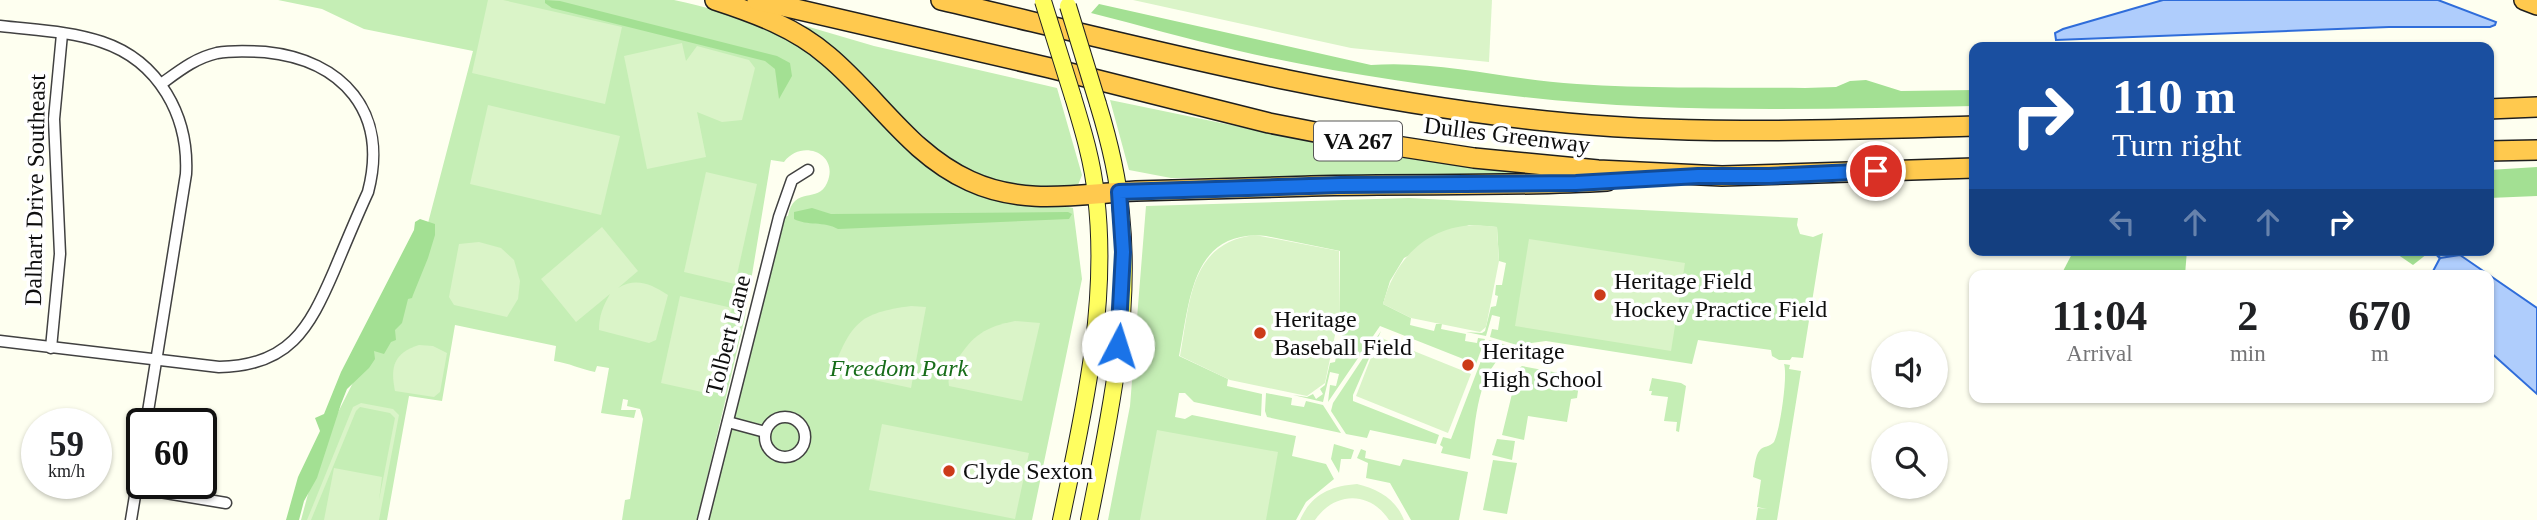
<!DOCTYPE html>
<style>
:root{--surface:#fff;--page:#f2f2f2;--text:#202124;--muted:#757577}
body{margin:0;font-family:Georgia,serif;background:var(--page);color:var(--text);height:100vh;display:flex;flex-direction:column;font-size:26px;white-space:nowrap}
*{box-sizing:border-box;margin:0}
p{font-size:23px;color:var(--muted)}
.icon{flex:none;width:38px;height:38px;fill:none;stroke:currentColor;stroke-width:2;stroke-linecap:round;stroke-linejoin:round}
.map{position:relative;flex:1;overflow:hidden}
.sheet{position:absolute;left:1969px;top:270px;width:525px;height:133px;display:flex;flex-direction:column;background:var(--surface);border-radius:14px;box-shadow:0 2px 5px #0004}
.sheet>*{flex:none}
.hud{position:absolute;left:1969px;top:42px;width:525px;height:214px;border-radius:14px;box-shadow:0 2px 5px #0004;background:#1a4fa0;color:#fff;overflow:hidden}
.fabs{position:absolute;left:1871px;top:331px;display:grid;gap:14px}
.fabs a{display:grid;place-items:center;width:77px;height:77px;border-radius:50%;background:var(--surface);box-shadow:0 2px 5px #0004;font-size:35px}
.speed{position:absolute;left:21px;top:408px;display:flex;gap:14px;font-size:35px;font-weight:700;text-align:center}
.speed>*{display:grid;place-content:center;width:91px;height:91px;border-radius:50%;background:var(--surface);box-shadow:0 2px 5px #0004;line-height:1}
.speed small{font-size:18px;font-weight:400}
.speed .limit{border:4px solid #111;border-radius:10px;background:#fff;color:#111}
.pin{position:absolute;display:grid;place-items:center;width:60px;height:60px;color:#fff;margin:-30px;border:4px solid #fff;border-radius:50%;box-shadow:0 2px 7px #0007}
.me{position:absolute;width:77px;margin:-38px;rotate:5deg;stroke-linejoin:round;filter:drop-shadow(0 0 5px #0008)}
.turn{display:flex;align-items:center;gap:24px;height:147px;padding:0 28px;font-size:32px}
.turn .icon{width:91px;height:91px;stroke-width:2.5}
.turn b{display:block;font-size:49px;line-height:60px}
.lanes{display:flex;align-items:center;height:66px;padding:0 28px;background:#0003;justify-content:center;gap:35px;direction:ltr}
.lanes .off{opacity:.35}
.eta{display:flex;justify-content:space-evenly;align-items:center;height:119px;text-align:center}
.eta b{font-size:42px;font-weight:700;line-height:49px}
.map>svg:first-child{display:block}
.green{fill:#c5eeb5}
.forest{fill:#a3e093}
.pitch{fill:#daf4c8}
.water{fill:#afcdfc;stroke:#2f6dda;stroke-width:2}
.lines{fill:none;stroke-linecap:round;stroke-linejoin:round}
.stream{stroke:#2f6dda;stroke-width:2.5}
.minor-casing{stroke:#414141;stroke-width:13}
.primary-casing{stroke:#1f1f1f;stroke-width:18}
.motorway-casing{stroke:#1f1f1f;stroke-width:22}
.minor{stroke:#fff;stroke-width:10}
.primary{stroke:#fffe60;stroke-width:16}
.motorway{stroke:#ffc94e;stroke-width:19}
.primary-bridge-casing{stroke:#1f1f1f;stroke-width:18;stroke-linecap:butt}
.primary-bridge{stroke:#fffe60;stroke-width:16}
.route-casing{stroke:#114b97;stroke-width:18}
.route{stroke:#1a73e8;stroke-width:12}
.poi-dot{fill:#cc3b19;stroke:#fff;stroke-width:2.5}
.labels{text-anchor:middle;stroke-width:7;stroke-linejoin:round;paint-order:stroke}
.shield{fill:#fff;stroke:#565656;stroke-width:2}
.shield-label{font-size:23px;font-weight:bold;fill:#0e0e0e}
.street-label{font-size:24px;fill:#0e0e0e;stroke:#fff}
.poi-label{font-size:24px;fill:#0e0e0e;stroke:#fff;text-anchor:start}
.park-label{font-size:24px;font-style:italic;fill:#186d1a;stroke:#fff}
</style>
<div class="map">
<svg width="2537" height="520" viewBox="0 0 2537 520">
<rect width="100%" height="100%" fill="#fefff0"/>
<g class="green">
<path d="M278,0H674C724,11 775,25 817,57C839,75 858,97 878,117C902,142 926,171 958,187C994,205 1035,199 1073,208L1082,279L1032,520H703L779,217L788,216C794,185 818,204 827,183C840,154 802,138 784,162L771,160L745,317L697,520H622L625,500L630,499L643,419L640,409L627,406L628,400L623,399L621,410H636L634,418L601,413L609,368L597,366L595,372C580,369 569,363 554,361L556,346L455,325L442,401L409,396L387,520H301L321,446L422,246L473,51L364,29L322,9Z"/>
<path d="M799,24L874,46L1057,88L1082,175L1078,185C1018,190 990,186 940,151Z"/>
<polygon points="1110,100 1367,153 1547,176 1171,178 1129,170"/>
<path d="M1409,198L1798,218L1797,225L1800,234L1813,237L1823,233L1803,358L1792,357L1790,360H1779L1772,356L1771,350L1698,340L1692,364L1546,341L1517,345L1490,337L1492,329L1498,330L1500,317L1492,315L1486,336L1466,332L1482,333L1485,331L1491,307L1496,306L1498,296L1495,295L1496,285H1502L1506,263L1499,261L1497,227L1469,225L1404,258L1390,281L1383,304L1411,318L1410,325L1434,331L1436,324H1442L1441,329L1466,334L1465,341L1477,343L1478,338L1485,339L1476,364L1380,326L1328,402L1330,385L1336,386L1339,374L1330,372L1323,402L1293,395L1307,397L1313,394L1316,399L1323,394L1320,389L1325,385L1330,363L1335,362L1337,352L1333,346L1334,341L1341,342L1347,314L1340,312V251L1266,236C1191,229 1190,301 1179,356L1228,379L1227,386L1262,394L1261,416L1194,402L1185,393H1179L1175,417L1185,419L1192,415L1296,436L1292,456L1326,464L1334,479L1306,502L1296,520H1108L1130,406L1146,206Z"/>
<polygon points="1381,331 1353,395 1353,401 1439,435 1436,444 1370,430 1367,438 1346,434 1331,411 1333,403"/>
<path d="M1489,340L1513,347C1475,370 1477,420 1470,459L1441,453L1443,447L1440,445L1443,437L1451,439Z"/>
<path d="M1784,364L1790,365L1789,369L1801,371L1777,520H1756L1758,508L1767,509L1757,507L1761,480L1753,477C1754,470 1755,455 1760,450C1763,446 1770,447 1774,442C1780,431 1788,375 1784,364Z"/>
<polygon points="1522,366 1580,377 1577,398 1571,399 1567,422 1528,416 1524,440 1502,435 1518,369"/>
<polygon points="1652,378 1681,383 1686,386 1679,432 1676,431 1677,422 1664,421 1668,397 1651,395 1652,391 1649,391"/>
<polygon points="1266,393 1292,398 1291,405 1304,407 1306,401 1323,405 1341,433 1267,417 1265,411"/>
<polygon points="1497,439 1515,441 1512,460 1492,455"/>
<polygon points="1334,444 1354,450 1351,459 1341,459 1339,473 1331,459"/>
<polygon points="1361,449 1366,451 1365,458 1400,466 1403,459 1468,472 1459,520 1411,520 1390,483 1366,478 1368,463 1357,458"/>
<polygon points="1493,460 1517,463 1507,514 1483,510"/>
</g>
<g class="forest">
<polygon points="545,0 560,1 777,56 790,63 792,76 779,99 775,69 765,61 552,8 545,3"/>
<path d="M1099,4L1371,65C1440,60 1508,80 1577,84C1652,89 1729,87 1805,88L1836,87L1850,81L1866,80L1901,91L1974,90V106C1824,109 1672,114 1523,97C1427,86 1329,72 1235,50C1187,39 1139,25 1091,13Z"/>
<polygon points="2537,167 2537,196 2489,198 2489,170"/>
<path d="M812,208L831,214L1068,212L1072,214L1069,219L838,229C824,221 807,226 794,219V212Z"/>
<polygon points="420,219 435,224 435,235 428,258 413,295 412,298 408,299 402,323 395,330 396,340 391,342 384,354 374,351 375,359 369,368 347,389 341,404 317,478 304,501 299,520 286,520 298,477 320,431 315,418 324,414 341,372 414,230 415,222"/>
<polygon points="2074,250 2187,250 2185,275 2061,275"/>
<polygon points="2391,250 2432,250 2413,265"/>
</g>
<g class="pitch">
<polygon points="488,0 503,0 622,27 605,104 472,73"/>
<polygon points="1133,0 1492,0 1489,62 1351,48"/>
<polygon points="682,43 686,61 697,46 749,60 755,68 742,120 722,122 697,112 706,157 647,169 624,56"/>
<polygon points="488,105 620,136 601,215 470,184"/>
<polygon points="706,172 757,184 735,284 684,272"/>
<path d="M1478,225L1497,227L1499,261L1486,327L1480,332L1411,318L1383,304C1395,258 1428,225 1478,225Z"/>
<path d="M602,227L638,271L618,288C636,277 651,284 668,295L656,340L649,343L599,330C599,316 603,306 610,294L576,322L541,279Z"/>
<path d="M1255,235L1339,251L1340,311L1325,383L1307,396L1230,380L1180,356C1190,303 1189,243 1255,235Z"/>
<polygon points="1529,239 1685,263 1671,351 1515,326"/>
<polygon points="479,242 501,248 514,260 520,281 518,299 507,317 454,305 449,297 459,244"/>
<polygon points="680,296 732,308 711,394 661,383"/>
<path d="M911,306L926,307L911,388L832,371C852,323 858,313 911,306Z"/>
<path d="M1015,321L1040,323L1022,401L949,386C947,377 952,368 957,360C973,335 985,327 1015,321Z"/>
<polygon points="1379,337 1471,374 1448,433 1356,396"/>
<path d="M419,345L433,346L447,353L440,392L434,397L395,391C390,366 394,353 419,345Z"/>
<polygon points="361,403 393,409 399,415 379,520 324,520 334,468 382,477 379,500 395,418 390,413 360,407 356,411 311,520 307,520 353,407"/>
<polygon points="882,424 1029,453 1015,519 869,490"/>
<polygon points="1157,430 1278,452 1266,520 1140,520"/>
<path d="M1357,484C1378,489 1396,499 1404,520H1389C1370,491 1335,491 1315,520H1300C1311,495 1330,486 1357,484Z"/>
</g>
<g class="water">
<polygon points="2163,0 2438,0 2496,22 2495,25 2490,27 2389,27 2056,40 2055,33 2063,29"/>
<polygon points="2460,255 2537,308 2537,394 2489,351 2488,275 2431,275 2440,258"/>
</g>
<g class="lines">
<polyline class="stream" points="2432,250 2440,258"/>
<defs>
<g id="minor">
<path d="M0,26C33,30 70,31 102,42C159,61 189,116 186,174L146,424"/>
<path d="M0,341L219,367C289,366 309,329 334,271C345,245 356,218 368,192C389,112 343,60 265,52C249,51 233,50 217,53C195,58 179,71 161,84"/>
<polyline points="51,348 60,254 54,119 62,34"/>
<circle cx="785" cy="437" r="20"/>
<polyline points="728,422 765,432"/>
<polyline points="136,488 226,503"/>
<polyline points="131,520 142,453"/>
<polyline points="703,520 779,217 792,180 808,170"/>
</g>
<g id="primary">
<path d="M1061,520C1083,415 1109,305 1096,196C1093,163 1083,130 1073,97"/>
<path d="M1089,520C1109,420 1132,316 1121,213C1118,176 1109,140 1098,104"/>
</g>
<g id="motorway">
<path d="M715,0C755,13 796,28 828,56C877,97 910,154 970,181C1024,206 1079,194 1136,191C1195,189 1253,188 1311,186C1410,183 1509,187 1607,181"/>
<polyline points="757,0 1050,68 1269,123 1351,139 1474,158 1598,170 1722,176 1974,168"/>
<path d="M941,0C1141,47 1341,100 1546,121C1688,136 1832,130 1974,126"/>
<polyline points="2524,0 2537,5"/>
<polyline points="2488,109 2537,107"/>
<polyline points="2488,151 2537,150"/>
</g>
</defs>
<use href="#minor" class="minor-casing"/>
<use href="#primary" class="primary-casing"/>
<use href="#motorway" class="motorway-casing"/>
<use href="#minor" class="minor"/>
<use href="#primary" class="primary"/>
<use href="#motorway" class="motorway"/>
<defs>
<g id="primary-bridge">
<polyline points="1043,1 1073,97"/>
<polyline points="1068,6 1098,104"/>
</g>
</defs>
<use href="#primary-bridge" class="primary-bridge-casing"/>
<use href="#primary-bridge" class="primary-bridge"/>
</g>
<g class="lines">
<defs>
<polyline id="route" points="1118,346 1123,252 1119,192 1341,185 1576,183 1698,176 1769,176 1876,171"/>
</defs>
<use href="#route" class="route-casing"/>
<use href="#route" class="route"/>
</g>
<g class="poi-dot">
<circle cx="1600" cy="295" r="7"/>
<circle cx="1260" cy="333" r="7"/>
<circle cx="1468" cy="365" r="7"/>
<circle cx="949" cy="471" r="7"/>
</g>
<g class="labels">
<rect class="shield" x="1314" y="121.5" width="88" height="39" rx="5"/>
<g class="shield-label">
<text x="1358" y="149">VA 267</text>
</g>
<g class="street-label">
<text transform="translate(1507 135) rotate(7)" y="8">Dulles Greenway</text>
<text transform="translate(35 190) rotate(-89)" y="8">Dalhart Drive Southeast</text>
<text transform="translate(728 335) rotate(-76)" y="8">Tolbert Lane</text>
</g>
<g class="poi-label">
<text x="1614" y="289">Heritage Field<tspan x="1614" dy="28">Hockey Practice Field</tspan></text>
<text x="1274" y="327">Heritage<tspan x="1274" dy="28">Baseball Field</tspan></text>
<text x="1482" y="359">Heritage<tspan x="1482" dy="28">High School</tspan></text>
<text x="963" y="479">Clyde Sexton</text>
</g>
<g class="park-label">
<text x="899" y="376">Freedom Park</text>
</g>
</g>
</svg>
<div class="fabs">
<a><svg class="icon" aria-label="sound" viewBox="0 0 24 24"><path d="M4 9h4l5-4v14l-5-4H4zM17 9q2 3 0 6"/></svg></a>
<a><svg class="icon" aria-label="search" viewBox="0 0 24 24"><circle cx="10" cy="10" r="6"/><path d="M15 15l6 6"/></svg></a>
</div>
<div class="speed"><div>59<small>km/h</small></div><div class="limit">60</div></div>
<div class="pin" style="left:1876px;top:171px;background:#d93025"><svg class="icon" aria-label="arrive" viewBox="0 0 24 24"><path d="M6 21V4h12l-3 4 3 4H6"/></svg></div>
<svg class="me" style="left:1118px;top:346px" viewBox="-20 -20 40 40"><circle r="19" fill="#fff"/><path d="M0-13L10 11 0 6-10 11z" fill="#1a73e8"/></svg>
<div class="hud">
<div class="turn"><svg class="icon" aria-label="right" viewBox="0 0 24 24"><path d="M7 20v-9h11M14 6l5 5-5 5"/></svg><div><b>110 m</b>Turn right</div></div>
<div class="lanes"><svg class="icon off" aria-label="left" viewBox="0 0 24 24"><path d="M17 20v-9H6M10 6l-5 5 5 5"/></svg><svg class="icon off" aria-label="ahead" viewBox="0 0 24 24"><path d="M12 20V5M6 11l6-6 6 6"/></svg><svg class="icon off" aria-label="ahead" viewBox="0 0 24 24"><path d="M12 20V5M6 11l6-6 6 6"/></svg><svg class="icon" aria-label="right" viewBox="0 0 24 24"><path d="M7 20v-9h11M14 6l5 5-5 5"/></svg></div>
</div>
<section class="sheet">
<div class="eta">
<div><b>11:04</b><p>Arrival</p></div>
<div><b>2</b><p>min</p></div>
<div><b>670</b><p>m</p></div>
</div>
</section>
</div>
